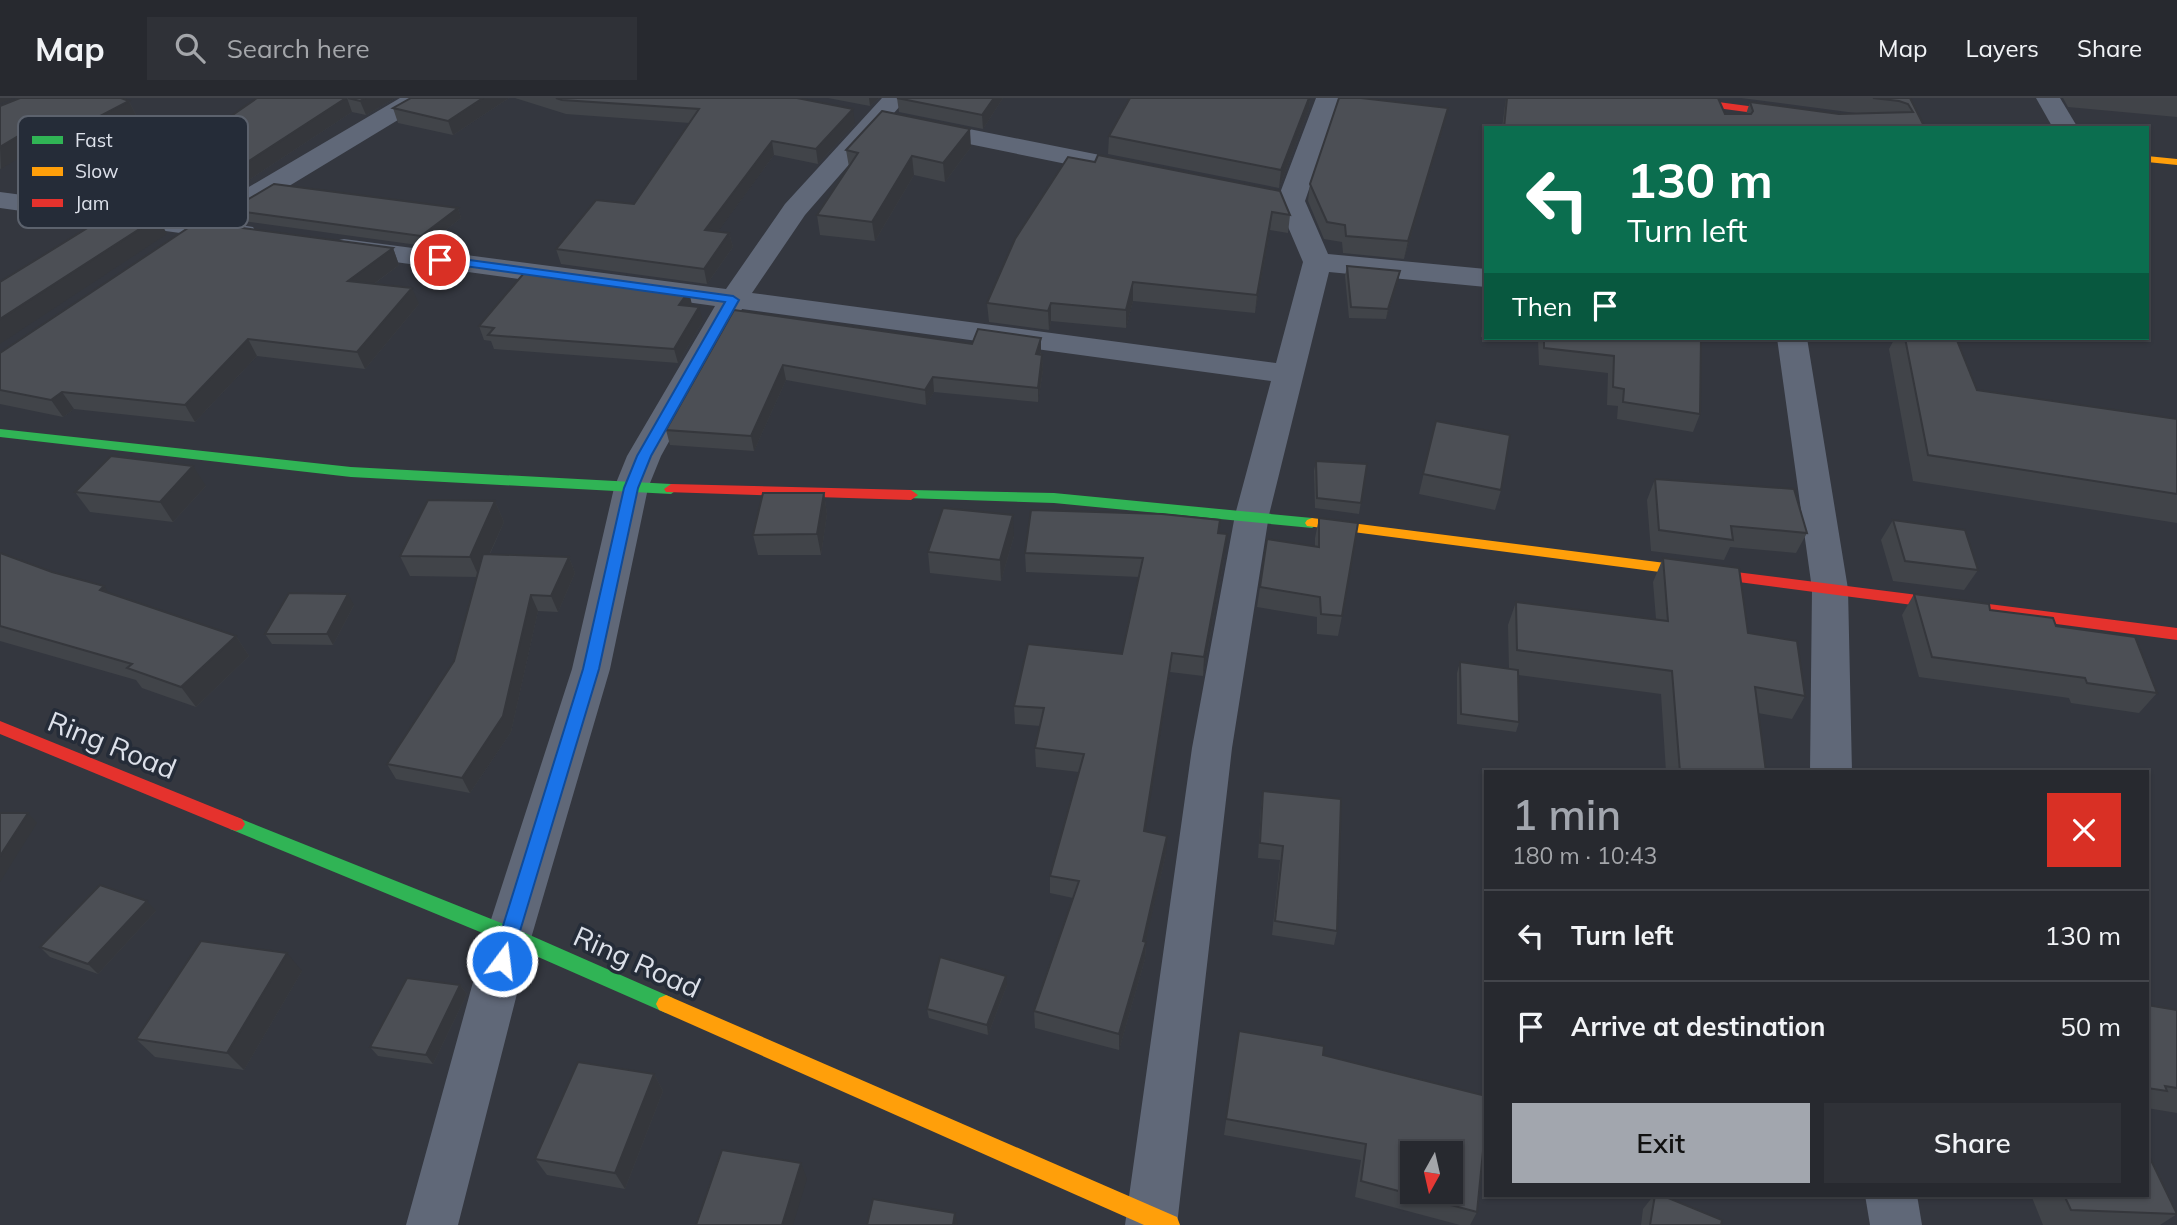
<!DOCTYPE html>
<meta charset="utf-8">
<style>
:root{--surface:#27292f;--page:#2f3137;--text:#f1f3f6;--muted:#a4a6aa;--line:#43454b;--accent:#a2a6ae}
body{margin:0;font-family:Mulish,sans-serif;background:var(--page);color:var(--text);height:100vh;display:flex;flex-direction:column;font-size:26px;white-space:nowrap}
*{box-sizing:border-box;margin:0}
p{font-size:23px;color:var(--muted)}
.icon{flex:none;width:38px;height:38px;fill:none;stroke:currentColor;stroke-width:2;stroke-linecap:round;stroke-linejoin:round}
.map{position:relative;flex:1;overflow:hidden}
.details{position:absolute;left:1484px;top:672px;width:665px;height:427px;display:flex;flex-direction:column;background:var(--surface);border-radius:0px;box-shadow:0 2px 5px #0004,0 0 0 2px var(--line)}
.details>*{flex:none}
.guide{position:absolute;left:1484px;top:28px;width:665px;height:214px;border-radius:0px;box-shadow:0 2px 5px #0004,0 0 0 2px var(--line);background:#0b6e4f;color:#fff;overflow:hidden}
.needle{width:46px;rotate:188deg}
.controls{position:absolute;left:1400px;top:1043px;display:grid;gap:14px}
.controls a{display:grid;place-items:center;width:63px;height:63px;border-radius:0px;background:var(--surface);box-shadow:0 2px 5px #0004,0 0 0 2px var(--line);font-size:35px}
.pin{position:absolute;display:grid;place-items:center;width:60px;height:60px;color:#fff;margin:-30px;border:4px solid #fff;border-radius:50%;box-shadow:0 2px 7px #0007}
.me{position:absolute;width:77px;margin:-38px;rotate:15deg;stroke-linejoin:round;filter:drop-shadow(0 0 5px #0008)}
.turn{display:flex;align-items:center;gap:24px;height:147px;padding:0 28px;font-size:32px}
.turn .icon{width:91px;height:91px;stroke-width:2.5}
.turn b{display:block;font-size:49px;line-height:60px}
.then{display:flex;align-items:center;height:66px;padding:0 28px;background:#0003;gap:14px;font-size:26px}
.round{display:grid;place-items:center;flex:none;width:74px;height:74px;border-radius:0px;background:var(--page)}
.head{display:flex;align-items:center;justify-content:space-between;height:119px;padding:0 28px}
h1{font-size:42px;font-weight:600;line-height:52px;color:var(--accent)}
.button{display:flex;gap:14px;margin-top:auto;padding:14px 28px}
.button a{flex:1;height:80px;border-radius:0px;background:var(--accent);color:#111;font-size:28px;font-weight:600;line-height:80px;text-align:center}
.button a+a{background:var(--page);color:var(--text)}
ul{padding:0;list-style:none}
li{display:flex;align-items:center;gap:21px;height:91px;padding:0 28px;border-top:2px solid var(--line)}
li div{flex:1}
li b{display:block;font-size:26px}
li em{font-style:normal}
header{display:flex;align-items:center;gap:42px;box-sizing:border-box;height:98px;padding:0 35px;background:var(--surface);border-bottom:2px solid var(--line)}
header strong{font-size:33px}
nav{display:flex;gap:38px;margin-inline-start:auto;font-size:24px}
.search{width:490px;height:63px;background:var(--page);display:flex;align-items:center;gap:18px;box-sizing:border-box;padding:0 24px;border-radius:0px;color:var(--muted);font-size:26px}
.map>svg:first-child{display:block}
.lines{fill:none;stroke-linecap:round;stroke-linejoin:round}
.street{fill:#606878;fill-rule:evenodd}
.fast{fill:#30b455;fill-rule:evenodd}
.slow{fill:#ff9f0a;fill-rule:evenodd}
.jam{fill:#e5322d;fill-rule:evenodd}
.wall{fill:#414449}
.shaded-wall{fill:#35373c}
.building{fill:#4c4f55;stroke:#35373c;stroke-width:2;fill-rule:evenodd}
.route{fill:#1a73e8;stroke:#114b97;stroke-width:2}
.labels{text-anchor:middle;stroke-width:7;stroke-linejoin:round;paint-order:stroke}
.near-street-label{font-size:28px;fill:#dde1ea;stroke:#252c38}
.key{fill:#252c38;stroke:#5c626d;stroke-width:2}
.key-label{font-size:19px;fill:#dde1ea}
</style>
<header>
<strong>Map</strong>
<div class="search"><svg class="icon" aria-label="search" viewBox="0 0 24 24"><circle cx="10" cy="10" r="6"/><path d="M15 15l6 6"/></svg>Search here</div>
<nav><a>Map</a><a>Layers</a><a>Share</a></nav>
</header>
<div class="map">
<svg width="2177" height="1127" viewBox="0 0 2177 1127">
<rect width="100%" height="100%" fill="#34373f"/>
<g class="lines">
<g class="street">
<path d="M400,0H429L426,5L228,125L253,129L257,135L253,141C237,145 222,136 206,138C197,139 193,142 183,140L180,135L0,110V94L196,120Z"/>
<polygon points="882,0 907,0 805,117 752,195 1276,265 1303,164 1277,103 1316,0 1340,0 1305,103 1328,156 1486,171 1486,189 1329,174 1269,417 1232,650 1177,1127 1125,1127 1192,650 1235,417 1271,283 742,211 661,358 648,390 610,571 532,837 458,1127 406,1127 486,837 572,571 614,390 627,358 715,208 344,157 334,155 330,149 334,143 344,141 726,191 785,106"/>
<polygon points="2036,0 2060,0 2078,30 2053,30"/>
<polygon points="919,21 1145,66 1154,68 1158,74 1154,80 1145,82 910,34 906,29 910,24"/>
<polygon points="1777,240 1807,240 1848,491 1852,674 1810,674 1812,491"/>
<polygon points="1865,1097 1917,1097 1922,1127 1870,1127"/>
</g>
<g class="fast">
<polygon points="0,331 351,369 671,386 678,391 671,396 351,379 0,339"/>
<polygon points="911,392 1054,395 1312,420 1319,425 1312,430 1054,405 906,400 904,397 906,394"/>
<polygon points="236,719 516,831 673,900 676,906 673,912 666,915 659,912 502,843 230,731 227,726 230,721"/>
</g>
<g class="slow">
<polygon points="2147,58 2177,61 2177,67 2147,64"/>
<polygon points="1312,420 1736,474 1743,479 1736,484 1307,428 1305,425 1307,422"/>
<polygon points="666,897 1177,1119 1180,1127 1144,1127 659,912 656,906 659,900"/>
</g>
<g class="jam">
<polygon points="1660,0 1688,0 1891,27 1896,30 1866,30 1665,3"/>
<polygon points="671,386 911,392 918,397 911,402 666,394 664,391"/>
<polygon points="1736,474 2177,530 2177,542 1731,483 1729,479"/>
<polygon points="0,623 242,721 245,726 242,731 236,733 230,731 0,636"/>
</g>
</g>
<g class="wall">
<polygon points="257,0 395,0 366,17 352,14 238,89 239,91 194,117 152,112 136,84"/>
<polygon points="509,0 453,37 398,25 393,10"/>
<polygon points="515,0 797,0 855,26 818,66 774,57 718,133 729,135 733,149 707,186 561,166 556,151 634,106 690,25 566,16"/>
<polygon points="828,0 879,0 870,8"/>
<polygon points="897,0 1003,0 983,31 899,14"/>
<polygon points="1130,0 1310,0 1309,11 1279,90 1108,56 1109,38"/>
<polygon points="1506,0 1718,0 1725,16 1746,16 1750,4 1839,16 1863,16 1741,0 1910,0 1925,30 1502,30"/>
<polygon points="2063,0 2177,0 2177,19 2068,9"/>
<polygon points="129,3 137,19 74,53 45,44 0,71 0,8"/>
<polygon points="1448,10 1444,26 1404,161 1343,155 1342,144 1324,141 1308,103 1310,86"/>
<polygon points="971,49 945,84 914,77 875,143 820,137 817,117 849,69 846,52"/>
<polygon points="1068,59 1290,117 1288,135 1270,132 1255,215 1133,203 1126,230 1051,223 1049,232 989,224 987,205"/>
<polygon points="458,110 461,120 425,148 235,122 230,112"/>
<polygon points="393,150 399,167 374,186 419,206 365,271 257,258 195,324 74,311 63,319 0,306 0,255"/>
<polygon points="1347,168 1398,183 1386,221 1349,220 1345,178"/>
<polygon points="1486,195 1486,239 1481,239"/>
<polygon points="692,207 691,209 703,223 678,265 494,251 491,243 484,242 479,228"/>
<polygon points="734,212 972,246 1041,240 1041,257 1042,257 1043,272 1038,304 934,294 926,307 786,282 754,353 670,347 666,332"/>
<polygon points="1505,240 1701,240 1700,316 1693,334 1617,321 1618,308 1607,307 1608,275 1539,267 1538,241"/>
<polygon points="1895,240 1956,240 1977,292 2177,321 2177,425 1913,383 1889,251"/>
<polygon points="1436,323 1501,392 1495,412 1419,396"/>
<polygon points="1316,363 1367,366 1359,416 1315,410 1314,373"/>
<polygon points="1655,381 1807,435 1796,455 1730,449 1724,462 1651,453 1647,402"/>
<polygon points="206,388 173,424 90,414 75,394"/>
<polygon points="824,395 827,416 821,457 758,457 753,437"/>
<polygon points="495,403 504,424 490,456 569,459 575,475 558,514 538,513 511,634 470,695 396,681 387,666 454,563 477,479 410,478 400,458"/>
<polygon points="1319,420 1342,518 1338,538 1317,536 1317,519 1257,509 1260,489 1315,449 1315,440"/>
<polygon points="1893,422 1978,472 1964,492 1893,483 1881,442"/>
<polygon points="1219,435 1225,455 1203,578 1170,574 1145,734 1166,756 1145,844 1146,844 1145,861 1119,952 1035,930 1034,913 1073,800 1050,795 1050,778 1079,674 1036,669 1035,650 1040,628 1015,626 1014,608 1122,556 1139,479 1026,474 1025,455"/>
<polygon points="1014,438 1001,483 930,475 928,454"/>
<polygon points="0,455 109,495 236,538 249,558 196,609 142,590 136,582 0,543"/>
<polygon points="1663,460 1748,535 1805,598 1792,621 1758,615 1766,674 1666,674 1661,596 1518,577 1519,624 1516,634 1457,626 1457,575 1460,564 1509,571 1508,527 1516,504 1656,521 1653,484"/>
<polygon points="1914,496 1990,512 2056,528 2157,595 2139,615 2071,605 2069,600 1919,579 1902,517"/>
<polygon points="354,507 333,547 272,546 265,536"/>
<polygon points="1263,693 1337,833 1334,847 1272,837 1280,762 1258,760 1261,708"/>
<polygon points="156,813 98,876 50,859 40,849"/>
<polygon points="302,873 244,972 155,959 136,941"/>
<polygon points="460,887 467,896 433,966 378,958 370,949"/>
<polygon points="1007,887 988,937 929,920 927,911"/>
<polygon points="2147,907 2177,912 2177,1015 2147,1010"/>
<polygon points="1239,933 1477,1114 1470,1127 1460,1127 1355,1099 1361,1062 1224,1037"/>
<polygon points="654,976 663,993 625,1091 547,1077 535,1061"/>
<polygon points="1486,980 1486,993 1483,992"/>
<polygon points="1654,1097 1661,1097 1721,1127 1641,1127 1643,1111"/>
<polygon points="2031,1097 2147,1097 2177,1116 2160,1127 2043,1127"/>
</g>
<g class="shaded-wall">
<polygon points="0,0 14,0 0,6"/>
<polygon points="347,0 352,14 238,89 239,91 194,117 187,103"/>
<polygon points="365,0 395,0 366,17 360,3"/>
<polygon points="483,0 509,0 453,37 448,23"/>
<polygon points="869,0 879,0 870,8"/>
<polygon points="994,0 1003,0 983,31 982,17"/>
<polygon points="1309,0 1310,0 1309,11 1279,90 1281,72"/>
<polygon points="129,3 137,19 74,53 64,37"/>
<polygon points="1448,10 1444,26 1404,161 1408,143"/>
<polygon points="853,11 855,26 818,66 816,51"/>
<polygon points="35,28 45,44 1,71 0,49"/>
<polygon points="970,31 971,49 945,84 943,65"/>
<polygon points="772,43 774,57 708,147 705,132"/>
<polygon points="912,58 914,77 875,143 872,124"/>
<polygon points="458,110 461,120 425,148 421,138"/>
<polygon points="1272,114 1270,132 1255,215 1257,197"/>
<polygon points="158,119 167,136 0,246 0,221"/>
<polygon points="729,135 733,149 707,186 704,171"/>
<polygon points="393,150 399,167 355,200 348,183"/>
<polygon points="1400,173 1398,183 1386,221 1388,211"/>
<polygon points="1133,184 1133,203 1126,230 1126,212"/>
<polygon points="412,190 419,206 365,271 357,254"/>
<polygon points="689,193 692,207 682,221 679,207"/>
<polygon points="1051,205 1051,223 1049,232 1048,213"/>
<polygon points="699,209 703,223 678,265 674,251"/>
<polygon points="1041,240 1041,254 1036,271 1036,256"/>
<polygon points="248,241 257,258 195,324 185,307"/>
<polygon points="1042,257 1043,272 1038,304 1038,290"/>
<polygon points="783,267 786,282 754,353 751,338"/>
<polygon points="933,279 934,294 926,307 925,292"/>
<polygon points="62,294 74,311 63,319 51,302"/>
<polygon points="193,368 206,388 173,424 160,404"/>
<polygon points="824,395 827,416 821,457 817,436"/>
<polygon points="495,403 504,424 479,479 470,459"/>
<polygon points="1013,417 1014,438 1001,483 1000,462"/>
<polygon points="1227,436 1225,455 1203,578 1204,559"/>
<polygon points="569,459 575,475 558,514 551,498"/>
<polygon points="104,488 119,509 100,492"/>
<polygon points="348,496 354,507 333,547 327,536"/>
<polygon points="531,497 538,513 511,634 470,695 462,680"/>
<polygon points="236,538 249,558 196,609 181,589"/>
<polygon points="1172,555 1170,574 1143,751 1144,733"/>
<polygon points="28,715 37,725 0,784 0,758"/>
<polygon points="1167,738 1166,756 1142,859 1146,844 1145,861 1119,952 1119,936"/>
<polygon points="147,803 156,813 98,876 88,866"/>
<polygon points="287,855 302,873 244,972 227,955"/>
<polygon points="1006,878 1007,887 988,937 987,927"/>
<polygon points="460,887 467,896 433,966 426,957"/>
<polygon points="654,976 663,993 625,1091 615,1075"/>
<polygon points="801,1065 807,1081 793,1127 782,1127"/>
<polygon points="955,1115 958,1127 953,1127"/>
</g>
<g class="building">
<polygon points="20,0 121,0 129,3 64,37 35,28 0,49 0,8"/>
<polygon points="257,0 346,0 229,76 232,76 187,103 144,97 159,88 136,84"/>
<polygon points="348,0 365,0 360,3"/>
<polygon points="411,0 483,0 448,23 393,10"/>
<polygon points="556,0 797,0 853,11 816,51 772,43 705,132 729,135 704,171 556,151 596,102 634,106 699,11 562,2"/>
<polygon points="897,0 994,0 982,17"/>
<polygon points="1130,0 1309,0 1281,72 1109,38"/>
<polygon points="1339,0 1361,0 1448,10 1408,143 1346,138 1345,127 1327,124 1310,86"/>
<polygon points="1507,0 1718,0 1725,16 1751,16 1753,13 1750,4 1839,16 1913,14 1908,6 1899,3 1873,0 1910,0 1925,30 1504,30"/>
<polygon points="882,13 970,31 943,65 912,58 872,124 817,117 858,55 846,52"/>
<polygon points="1098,57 1280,93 1290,117 1272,114 1257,197 1133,184 1126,212 1051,205 1048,213 987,205 1015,141 1068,59 1095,64"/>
<polygon points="274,86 458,110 421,138 230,112"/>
<polygon points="115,113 158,119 0,221 0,184"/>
<polygon points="197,124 393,150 348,183 412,190 357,254 248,241 185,307 62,294 51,302 0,292 0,255"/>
<polygon points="1347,168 1400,173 1388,211 1351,209"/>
<polygon points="540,173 689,193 679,207 699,209 674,251 488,237 494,230 479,228 524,175 538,177"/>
<polygon points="734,212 972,246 978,231 1041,240 1036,256 1042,257 1038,290 933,279 925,292 783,267 751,338 666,332"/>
<polygon points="1544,240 1701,240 1700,316 1623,304 1624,291 1613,289 1614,258 1544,250"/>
<polygon points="1905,240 1956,240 1977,292 2177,321 2177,396 1928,357"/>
<polygon points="1436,323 1510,337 1501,392 1423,376"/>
<polygon points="111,358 193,368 160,404 75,394"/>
<polygon points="1316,363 1367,366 1361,405 1317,400"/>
<polygon points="1655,381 1794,391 1807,435 1731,428 1733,442 1659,432"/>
<polygon points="763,395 824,395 817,436 753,437"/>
<polygon points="428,402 495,403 470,459 400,458"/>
<polygon points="943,410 1013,417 1000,462 928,454"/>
<polygon points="1031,412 1162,416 1220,422 1218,435 1227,436 1204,559 1172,555 1144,733 1167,738 1143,843 1146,844 1119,936 1034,913 1079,783 1050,778 1084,656 1035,650 1044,610 1014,608 1028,546 1122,556 1143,460 1025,455"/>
<polygon points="1319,420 1358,425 1342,518 1321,516 1320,499 1260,489 1267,441 1319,449"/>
<polygon points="1893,422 1965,432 1978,472 1905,463"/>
<polygon points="0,455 52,474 104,488 100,492 236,538 181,589 127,570 132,566 0,528"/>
<polygon points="483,456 569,459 551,498 531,497 503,618 462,680 387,666 454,563"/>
<polygon points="1663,460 1739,470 1748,535 1797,543 1805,598 1755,589 1766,674 1680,674 1672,573 1517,552 1516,504 1668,523"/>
<polygon points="289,495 348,496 327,536 265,536"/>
<polygon points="1914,496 1989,506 1990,512 2053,520 2056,528 2135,539 2157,595 2087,585 2085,580 1932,559"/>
<polygon points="1460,564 1518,572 1519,624 1461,616"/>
<polygon points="1263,693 1341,701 1337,833 1275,823 1283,748 1260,745"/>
<polygon points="0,715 28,715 0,758"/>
<polygon points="100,787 147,803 88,866 40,849"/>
<polygon points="201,843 287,855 227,955 136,941"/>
<polygon points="940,859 1006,878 987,927 927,911"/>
<polygon points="407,880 460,887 426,957 370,949"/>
<polygon points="2147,907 2177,912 2177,990 2165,988 2167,993 2147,990"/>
<path d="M1239,933L1324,948L1323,957L1486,998V1023L1477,1114L1361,1083L1366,1046L1226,1021ZM1412,1055H1451V1094H1412Z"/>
<polygon points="578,964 654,976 615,1075 535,1061"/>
<polygon points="722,1052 801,1065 782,1127 696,1127"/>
<polygon points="2147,1054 2177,1116 2071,1112 2064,1097 2147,1097"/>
<polygon points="1655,1097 1661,1097 1722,1122 1721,1127 1650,1127"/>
<polygon points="873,1101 955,1115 953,1127 867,1127"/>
</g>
<polygon class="route" points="440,158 733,198 739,202 651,358 638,390 599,571 511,863 508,869 502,872 495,869 492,863 583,571 624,390 637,358 725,204 435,164 435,159"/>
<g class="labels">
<g class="near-street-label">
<text transform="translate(112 647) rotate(22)" y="10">Ring Road</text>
<text transform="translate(637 864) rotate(24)" y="10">Ring Road</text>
</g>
</g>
<rect x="18" y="18" width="230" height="112" rx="10" class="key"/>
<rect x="32" y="38" width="31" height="8" fill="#30b455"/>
<rect x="32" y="69" width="31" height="9" fill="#ff9f0a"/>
<rect x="32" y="101" width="31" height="8" fill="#e5322d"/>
<g class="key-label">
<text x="75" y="49">Fast</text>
<text x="75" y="80">Slow</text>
<text x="75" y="112">Jam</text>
</g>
</svg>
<div class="controls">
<a><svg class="needle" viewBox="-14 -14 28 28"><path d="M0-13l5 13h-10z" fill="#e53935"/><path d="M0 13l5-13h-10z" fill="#a4a6aa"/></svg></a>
</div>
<div class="pin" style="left:440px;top:162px;background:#d93025"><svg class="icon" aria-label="arrive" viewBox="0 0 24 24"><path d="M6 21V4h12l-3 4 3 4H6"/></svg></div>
<svg class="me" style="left:502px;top:863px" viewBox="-20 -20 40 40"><circle r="17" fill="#1a73e8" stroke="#fff" stroke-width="3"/><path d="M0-11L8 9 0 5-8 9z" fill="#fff"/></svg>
<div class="guide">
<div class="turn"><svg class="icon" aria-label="left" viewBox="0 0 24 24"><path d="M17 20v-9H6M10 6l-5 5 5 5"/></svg><div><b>130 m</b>Turn left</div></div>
<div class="then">Then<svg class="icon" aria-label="arrive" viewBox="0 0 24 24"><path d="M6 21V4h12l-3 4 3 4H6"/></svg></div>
</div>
<section class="details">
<div class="head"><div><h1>1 min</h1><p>180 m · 10:43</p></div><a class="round" style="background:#d93025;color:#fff"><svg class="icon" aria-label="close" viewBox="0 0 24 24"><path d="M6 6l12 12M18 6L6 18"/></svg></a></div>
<ul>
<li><svg class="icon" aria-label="left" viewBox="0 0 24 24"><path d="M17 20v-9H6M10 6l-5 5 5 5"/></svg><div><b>Turn left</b></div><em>130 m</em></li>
<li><svg class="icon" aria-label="arrive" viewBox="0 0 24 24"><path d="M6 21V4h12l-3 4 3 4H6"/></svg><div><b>Arrive at destination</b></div><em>50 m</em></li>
</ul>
<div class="button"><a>Exit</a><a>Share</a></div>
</section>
</div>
